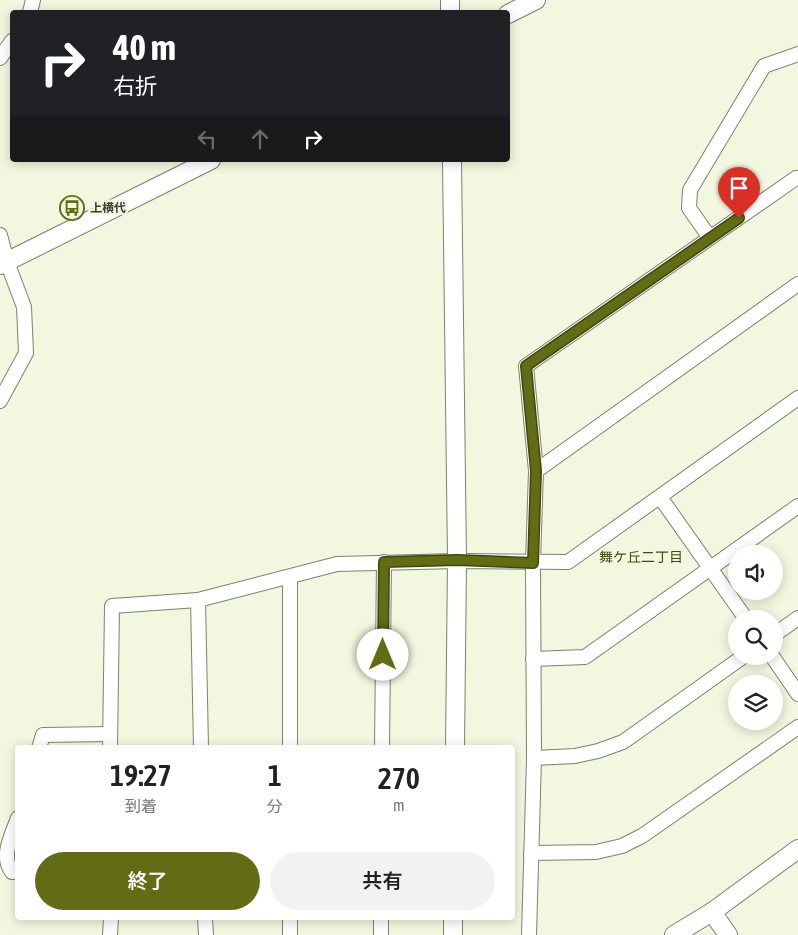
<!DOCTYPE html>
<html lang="ja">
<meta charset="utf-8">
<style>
:root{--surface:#fff;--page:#f2f2f2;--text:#222;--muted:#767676;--accent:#626c14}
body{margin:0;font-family:"Asap Condensed","Noto Sans JP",sans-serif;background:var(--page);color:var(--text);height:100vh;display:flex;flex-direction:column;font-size:19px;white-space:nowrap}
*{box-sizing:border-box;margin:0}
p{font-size:16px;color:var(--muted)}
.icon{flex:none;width:28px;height:28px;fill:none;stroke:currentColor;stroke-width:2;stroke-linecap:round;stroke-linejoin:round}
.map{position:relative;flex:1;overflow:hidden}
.panel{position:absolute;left:15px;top:745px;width:500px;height:175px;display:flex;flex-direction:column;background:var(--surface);border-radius:5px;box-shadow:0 2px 12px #0003}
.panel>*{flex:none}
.hud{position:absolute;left:10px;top:10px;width:500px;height:152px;border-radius:5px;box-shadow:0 2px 12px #0003;background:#202124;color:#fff;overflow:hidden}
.tools{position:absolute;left:728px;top:545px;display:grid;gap:10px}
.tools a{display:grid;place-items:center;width:55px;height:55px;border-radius:50%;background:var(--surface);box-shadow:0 2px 12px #0003;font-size:25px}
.pin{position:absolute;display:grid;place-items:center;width:42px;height:42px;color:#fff;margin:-51px -21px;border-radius:50% 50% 50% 0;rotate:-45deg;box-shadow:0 0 5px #0007}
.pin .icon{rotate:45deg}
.me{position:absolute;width:55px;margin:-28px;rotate:0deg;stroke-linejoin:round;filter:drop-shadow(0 0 4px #0008)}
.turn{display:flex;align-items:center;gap:18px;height:105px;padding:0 20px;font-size:22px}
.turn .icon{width:65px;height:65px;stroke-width:2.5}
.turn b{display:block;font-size:35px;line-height:42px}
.lanes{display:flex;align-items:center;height:48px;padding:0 20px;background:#0003;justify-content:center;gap:25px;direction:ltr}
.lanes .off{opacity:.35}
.eta{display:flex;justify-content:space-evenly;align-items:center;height:85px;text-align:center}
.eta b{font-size:30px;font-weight:600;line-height:35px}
.primary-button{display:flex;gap:10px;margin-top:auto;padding:10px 20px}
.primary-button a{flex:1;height:58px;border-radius:30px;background:var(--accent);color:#fff;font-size:20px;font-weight:600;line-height:58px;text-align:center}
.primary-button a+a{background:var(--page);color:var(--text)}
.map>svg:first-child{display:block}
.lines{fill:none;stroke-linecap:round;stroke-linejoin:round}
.minor-casing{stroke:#7d816d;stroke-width:16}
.tertiary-casing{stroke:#7d816d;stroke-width:20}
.minor{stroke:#fff;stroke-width:14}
.tertiary{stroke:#fff;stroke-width:18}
.route-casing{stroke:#40460d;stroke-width:12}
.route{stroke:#626c14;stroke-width:9}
.labels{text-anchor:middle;stroke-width:5;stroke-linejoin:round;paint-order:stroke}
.poi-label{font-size:12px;font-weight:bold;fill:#3b3c34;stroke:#f2f7e0;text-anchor:start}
.neighbourhood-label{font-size:14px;fill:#454d13;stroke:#f2f7e0}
</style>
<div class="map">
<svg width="798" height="935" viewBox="0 0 798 935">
<rect width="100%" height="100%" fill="#f2f7e0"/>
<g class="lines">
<defs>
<g id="minor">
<polyline points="30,12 33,0"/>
<polyline points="0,58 12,41"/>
<polyline points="0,235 7,262 24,307 26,353 0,401"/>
<polyline points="710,238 689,208 690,190 764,66 798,54"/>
<polyline points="536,471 798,284"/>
<polyline points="660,497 746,619"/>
<polyline points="198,600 201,748"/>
<polyline points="774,635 798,618"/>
<polyline points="772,656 798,694"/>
<polyline points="533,659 585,657 798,506"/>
<polyline points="39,748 43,735 110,734"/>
<polyline points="110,748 112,606 198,600 337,564 457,561 568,562 798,398"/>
<polyline points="290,748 290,577"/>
<polyline points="382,748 384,562"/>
<polyline points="534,758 575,756 598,751 623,742 744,656"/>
<path d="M18,818C12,835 0,856 12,872H18"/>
<polyline points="531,853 596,852 622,846 642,836 798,727"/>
<polyline points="205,918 206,935"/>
<polyline points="110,935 111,918"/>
<polyline points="290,935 290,918"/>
<polyline points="381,935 381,918"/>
<polyline points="529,935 534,758 533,563 536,471 526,366 796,178 798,178"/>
</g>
<g id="tertiary">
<polyline points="450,0 450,12"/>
<polyline points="508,14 536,0"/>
<polyline points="452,160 457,561 455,748"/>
<polyline points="0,265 211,160"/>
<polyline points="712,912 728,935"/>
<polyline points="453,918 453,935"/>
<polyline points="674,935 712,912 798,849"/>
</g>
</defs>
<use href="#minor" class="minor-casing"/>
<use href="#tertiary" class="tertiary-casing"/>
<use href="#minor" class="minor"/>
<use href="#tertiary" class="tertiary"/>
</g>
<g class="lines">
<defs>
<polyline id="route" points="383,655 384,562 457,560 533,563 536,471 526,366 739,218"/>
</defs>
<use href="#route" class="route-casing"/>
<use href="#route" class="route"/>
</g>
<defs>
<symbol id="bus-ring" viewBox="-11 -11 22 22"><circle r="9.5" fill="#f2f7e0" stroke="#626c14" stroke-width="1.5"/><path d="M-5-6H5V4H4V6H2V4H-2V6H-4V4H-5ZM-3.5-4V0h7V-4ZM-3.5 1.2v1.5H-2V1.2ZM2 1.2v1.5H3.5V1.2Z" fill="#626c14"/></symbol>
</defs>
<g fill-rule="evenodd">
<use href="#bus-ring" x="58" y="194" width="28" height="28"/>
</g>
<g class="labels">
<g class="poi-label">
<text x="90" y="212">上横代</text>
</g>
<g class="neighbourhood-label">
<text x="641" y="562">舞ケ丘二丁目</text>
</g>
</g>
</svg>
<div class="tools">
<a><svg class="icon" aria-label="sound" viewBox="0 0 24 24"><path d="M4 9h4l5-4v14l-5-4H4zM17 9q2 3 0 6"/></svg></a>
<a><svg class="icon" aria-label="search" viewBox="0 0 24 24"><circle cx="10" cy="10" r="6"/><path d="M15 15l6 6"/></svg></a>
<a><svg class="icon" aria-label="layers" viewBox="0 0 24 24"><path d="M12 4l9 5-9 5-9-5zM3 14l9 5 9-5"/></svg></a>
</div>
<div class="pin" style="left:739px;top:218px;background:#d93025"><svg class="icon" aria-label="arrive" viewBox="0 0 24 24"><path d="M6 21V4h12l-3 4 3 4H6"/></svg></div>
<svg class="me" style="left:383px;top:655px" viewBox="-20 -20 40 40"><circle r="19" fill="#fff"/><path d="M0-13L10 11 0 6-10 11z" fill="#626c14"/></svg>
<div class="hud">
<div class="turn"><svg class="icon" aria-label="right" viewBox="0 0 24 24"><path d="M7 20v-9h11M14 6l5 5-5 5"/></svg><div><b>40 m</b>右折</div></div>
<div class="lanes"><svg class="icon off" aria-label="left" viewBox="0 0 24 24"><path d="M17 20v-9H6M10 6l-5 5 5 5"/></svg><svg class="icon off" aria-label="ahead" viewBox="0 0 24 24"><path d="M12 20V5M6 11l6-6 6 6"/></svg><svg class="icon" aria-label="right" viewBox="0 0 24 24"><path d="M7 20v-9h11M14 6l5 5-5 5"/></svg></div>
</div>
<section class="panel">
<div class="eta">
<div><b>19:27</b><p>到着</p></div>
<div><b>1</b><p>分</p></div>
<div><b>270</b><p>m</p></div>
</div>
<div class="primary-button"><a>終了</a><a>共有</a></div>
</section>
</div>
